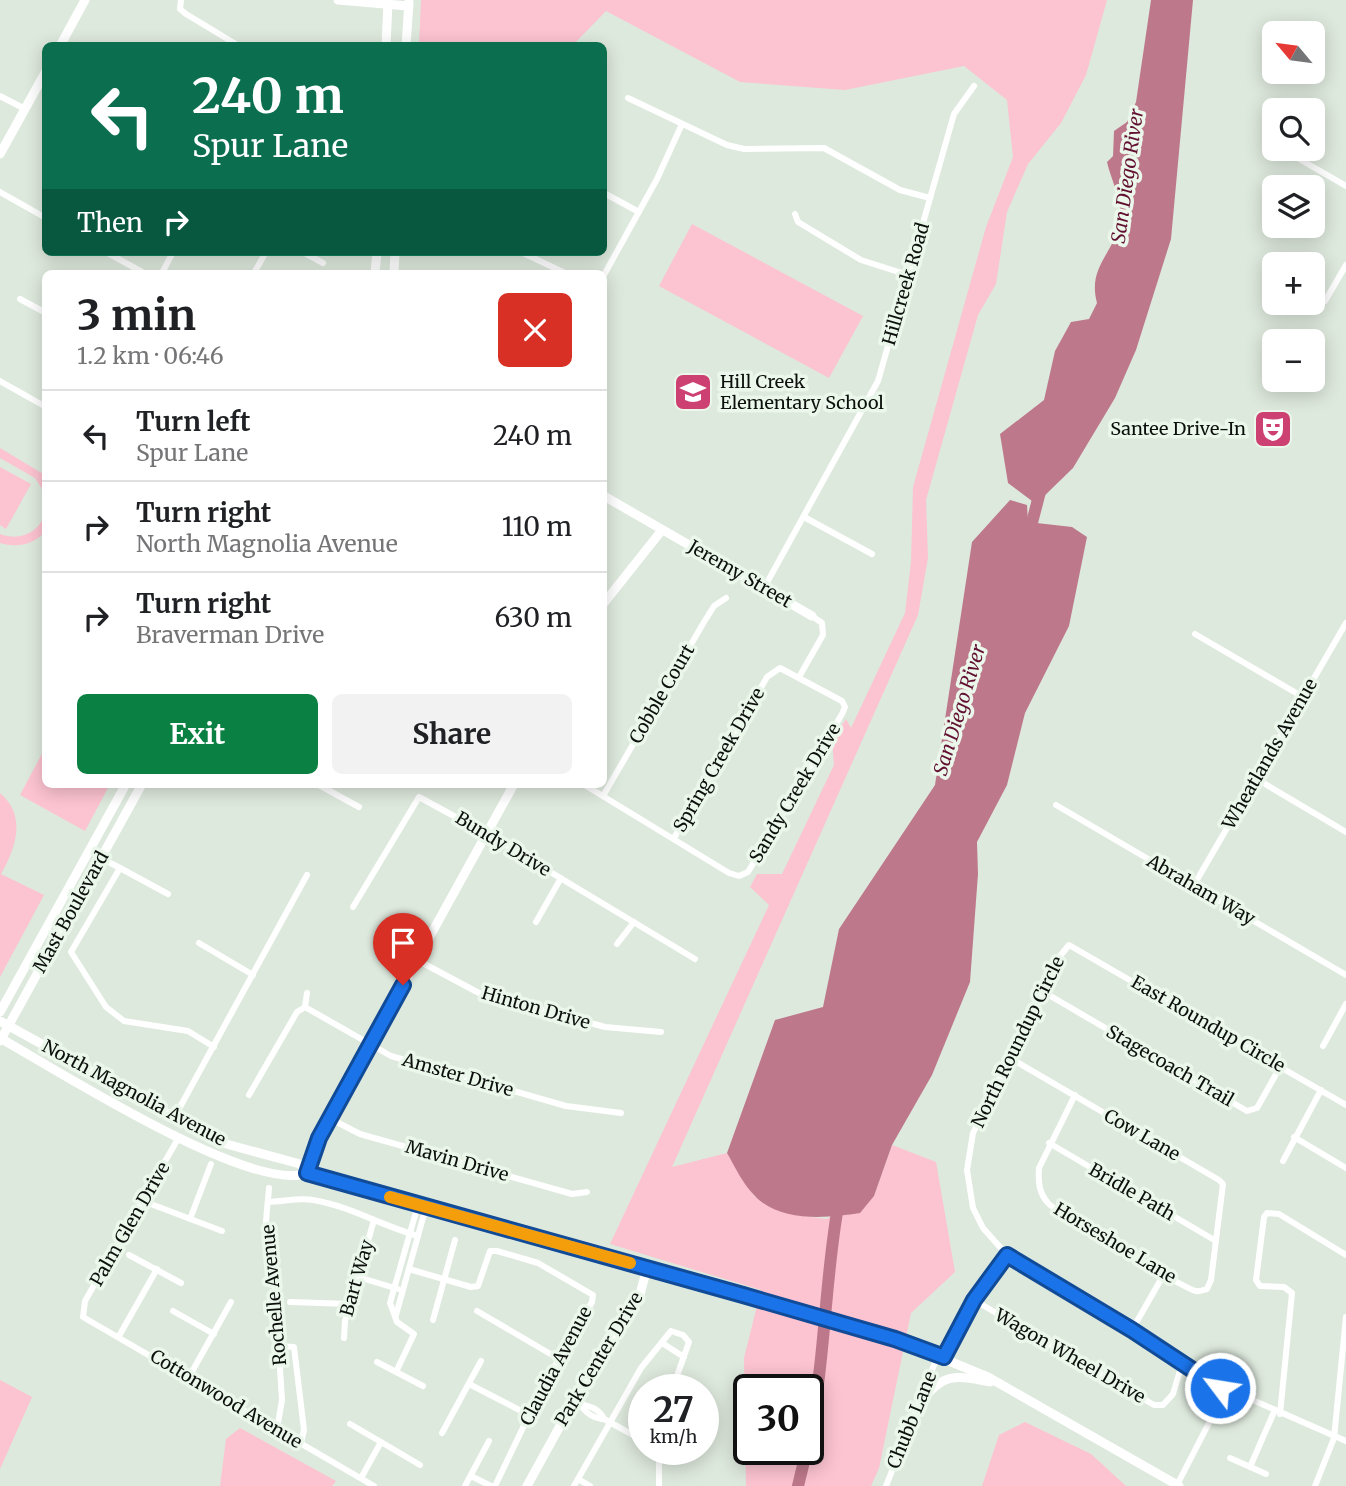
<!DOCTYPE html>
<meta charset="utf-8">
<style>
:root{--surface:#fff;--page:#f2f2f2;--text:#202124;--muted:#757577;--line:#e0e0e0;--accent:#0b8043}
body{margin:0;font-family:Merriweather,serif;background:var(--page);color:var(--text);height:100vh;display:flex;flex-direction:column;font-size:26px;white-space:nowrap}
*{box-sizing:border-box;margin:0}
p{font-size:23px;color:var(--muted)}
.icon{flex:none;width:38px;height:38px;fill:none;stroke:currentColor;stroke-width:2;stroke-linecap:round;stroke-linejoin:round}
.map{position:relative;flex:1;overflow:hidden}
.side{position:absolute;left:42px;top:270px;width:565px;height:518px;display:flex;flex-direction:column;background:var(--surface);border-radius:10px;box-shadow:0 4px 18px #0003}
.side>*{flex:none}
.top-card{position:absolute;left:42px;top:42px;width:565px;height:214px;border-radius:10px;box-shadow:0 4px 18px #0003;background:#0b6e4f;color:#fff;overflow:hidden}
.needle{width:46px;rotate:299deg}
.buttons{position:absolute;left:1262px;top:21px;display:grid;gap:14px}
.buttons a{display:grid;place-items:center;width:63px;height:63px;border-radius:10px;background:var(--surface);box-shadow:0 4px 18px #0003;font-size:35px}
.speed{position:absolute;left:628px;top:1374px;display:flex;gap:14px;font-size:35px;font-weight:700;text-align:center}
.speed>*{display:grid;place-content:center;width:91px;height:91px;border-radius:50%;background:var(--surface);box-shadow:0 4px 18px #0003;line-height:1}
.speed small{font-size:18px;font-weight:400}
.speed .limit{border:4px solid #111;border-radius:10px;background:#fff;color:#111}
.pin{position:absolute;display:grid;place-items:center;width:60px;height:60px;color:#fff;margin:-72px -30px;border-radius:50% 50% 50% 0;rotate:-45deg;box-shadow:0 0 7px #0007}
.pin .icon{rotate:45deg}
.me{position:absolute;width:77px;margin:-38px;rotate:301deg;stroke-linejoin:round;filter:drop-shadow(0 0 5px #0008)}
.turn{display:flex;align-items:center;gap:24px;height:147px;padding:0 35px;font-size:32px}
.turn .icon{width:91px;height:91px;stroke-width:2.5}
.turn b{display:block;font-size:49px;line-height:60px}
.then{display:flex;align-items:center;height:66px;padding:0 35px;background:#0003;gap:14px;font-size:26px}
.round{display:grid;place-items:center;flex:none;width:74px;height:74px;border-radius:10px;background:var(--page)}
.overview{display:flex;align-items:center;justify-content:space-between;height:119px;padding:0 35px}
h1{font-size:42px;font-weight:700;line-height:52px}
.cta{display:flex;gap:14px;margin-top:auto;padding:14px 35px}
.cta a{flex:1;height:80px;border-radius:10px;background:var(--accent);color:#fff;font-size:28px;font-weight:700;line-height:80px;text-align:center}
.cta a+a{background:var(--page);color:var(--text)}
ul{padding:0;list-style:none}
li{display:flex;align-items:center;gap:21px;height:91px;padding:0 35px;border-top:2px solid var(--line)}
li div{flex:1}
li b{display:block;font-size:26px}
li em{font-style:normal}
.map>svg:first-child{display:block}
.green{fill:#fcc3d0;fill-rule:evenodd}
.water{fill:#bd798b}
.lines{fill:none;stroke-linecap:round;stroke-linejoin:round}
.river{stroke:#bd798b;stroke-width:12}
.street{stroke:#fff;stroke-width:6}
.secondary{stroke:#fff;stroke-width:9}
.route-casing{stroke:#114b97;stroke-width:18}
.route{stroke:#1a73e8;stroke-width:12}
.slow{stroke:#f59e0b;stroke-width:12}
.labels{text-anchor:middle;stroke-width:7;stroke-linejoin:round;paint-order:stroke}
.street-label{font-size:18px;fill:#0c100c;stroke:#ebf7ea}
.poi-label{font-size:18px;fill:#0c100c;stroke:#ebf7ea;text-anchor:start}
.water-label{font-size:19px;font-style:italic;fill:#621031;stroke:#ebf7ea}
</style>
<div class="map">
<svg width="1346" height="1486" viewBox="0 0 1346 1486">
<rect width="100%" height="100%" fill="#dee9dd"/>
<g class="green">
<path d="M421,0H1107L1086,75L1061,123L1028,164L1007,212L996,284L978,315L926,500L928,558L918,615L672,1167L727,1153L755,1197L796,1215L826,1219L874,1196L892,1145L936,1162L955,1272L911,1313L879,1468L871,1486H746L744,1358L761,1290L610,1244L769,905L750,887L757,874H782L834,765L832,740L846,719L851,728L905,613L911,562L913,487L986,227L1013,157L1007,100L964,66L845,90L740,82L606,11L573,45L419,46ZM749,1390H808V1449H749Z"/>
<polygon points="692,224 863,316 829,378 659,286"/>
<polygon points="0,448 45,475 45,493 35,478 0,458"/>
<polygon points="0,467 31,484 6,529 0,525"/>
<path d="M45,515V532C32,545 18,548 0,543V534C19,541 37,534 45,515Z"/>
<polygon points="45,748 46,784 110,784 85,831 20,795"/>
<path d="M0,793C27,816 16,848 1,874L44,895L0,977Z"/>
<polygon points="0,1380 32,1397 0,1469"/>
<polygon points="1025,1422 1091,1454 1126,1486 982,1486 999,1435"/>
<polygon points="240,1428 336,1481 332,1486 220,1486 226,1439"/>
</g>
<g class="water">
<path d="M1151,0H1193L1171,239L1136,350L1115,398L1073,468L1036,504L1008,483L1000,434L1044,400L1055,351L1071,322L1089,319L1097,303C1087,266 1115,253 1120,221C1123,202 1111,180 1107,162L1113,156L1114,131L1127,122L1136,102Z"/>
<path d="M1010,500L1027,505L1028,522L1072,527L1087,537L1069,626L1025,713L1007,785L977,842L978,874L970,982L932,1075L892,1145L874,1196L860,1213C828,1218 779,1223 754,1195C743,1184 735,1167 727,1153L775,1020L823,1007L839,929L935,785L972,542Z"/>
</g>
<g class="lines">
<g class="river">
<polyline points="1028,538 1041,488"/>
<path d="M808,1441C826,1362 824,1280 839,1201"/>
<polyline points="798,1486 807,1449"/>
</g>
<g class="street">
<polyline points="181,0 180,9 186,14 239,46"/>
<polyline points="0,96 25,109"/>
<polyline points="628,98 727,145 744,149 824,148 900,190 930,198"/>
<polyline points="1282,149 1346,186"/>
<polyline points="0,192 46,218"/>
<polyline points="604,193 639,212"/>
<polyline points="795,214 798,222 861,260 908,275"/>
<polyline points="106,252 144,273"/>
<polyline points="303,252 323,263"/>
<polyline points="521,252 565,273"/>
<polyline points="162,273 173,252"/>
<polyline points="254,273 266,252"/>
<polyline points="604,275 657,179 682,124"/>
<polyline points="20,299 46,313"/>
<polyline points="1325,301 1346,265"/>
<polyline points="0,381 46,407"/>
<polyline points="804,517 872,554"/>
<polyline points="764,588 878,381 954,114 974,86"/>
<polyline points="1195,634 1303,697"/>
<polyline points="799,677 823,635 822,623 812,616"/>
<polyline points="1255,778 1346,832"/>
<polyline points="317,784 359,807"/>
<polyline points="583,784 729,873 739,876 748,872 842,714 845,707 842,701 780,668 767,677 674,838"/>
<polyline points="603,796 704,622 714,606 726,598"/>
<polyline points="1056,805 1346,975"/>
<polyline points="101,858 120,868"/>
<polyline points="1194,885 1346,623"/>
<polyline points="168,894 120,868 71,952 106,1007 124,1021 188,1031 214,1047"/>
<polyline points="353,907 419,797 487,834 695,959"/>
<polyline points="536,922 561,878"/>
<polyline points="199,943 253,975"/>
<polyline points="617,944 634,922"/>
<polyline points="417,960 479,993 605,1027 661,1032"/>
<polyline points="1042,991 1247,1111 1257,1108 1280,1067"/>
<polyline points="305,1007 391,1056 566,1106 621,1113"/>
<polyline points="305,1007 307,993"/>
<polyline points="1323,1046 1346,1004"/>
<path d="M1010,1058L1219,1180L1223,1184L1211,1280L1207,1289C1203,1290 1200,1292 1196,1291C1187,1290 1055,1212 1048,1203C1039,1193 1038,1182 1039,1168L1075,1095"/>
<polyline points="249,1095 297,1012 305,1007"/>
<polyline points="1346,1105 1069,945 1060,956 973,1133 967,1170 973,1208 983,1228 1007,1255 1132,1330 1198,1376 1346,1441"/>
<polyline points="174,1118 307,875"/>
<polyline points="329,1118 360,1134 572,1194 587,1192"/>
<polyline points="179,1137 85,1301 83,1317 374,1486"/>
<polyline points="1294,1137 1346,1168"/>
<polyline points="1049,1143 1216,1241"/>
<polyline points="1283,1161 1321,1090"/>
<path d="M269,1188C267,1216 260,1248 274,1274L282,1400L277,1429"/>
<polyline points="143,1201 222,1231"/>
<path d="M268,1202C282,1202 299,1197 313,1200C350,1206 382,1226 418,1236"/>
<polyline points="190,1219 211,1164"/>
<polyline points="129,1255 181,1283"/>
<polyline points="409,1269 471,1287 478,1286 490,1251 497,1251 538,1263 593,1295 592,1302 542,1388 495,1486"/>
<polyline points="358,1277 398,1289"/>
<polyline points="974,1300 1154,1405 1163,1405 1173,1394 1182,1364"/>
<polyline points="290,1302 350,1304"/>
<polyline points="173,1311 214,1334"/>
<polyline points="477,1311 559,1359"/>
<polyline points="396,1315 426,1207"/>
<polyline points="433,1320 455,1240"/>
<polyline points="1132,1330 1164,1274"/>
<polyline points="119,1336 157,1269"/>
<polyline points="344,1338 345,1321 374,1220"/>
<polyline points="662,1343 684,1357"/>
<polyline points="278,1346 294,1347 304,1430 301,1443"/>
<polyline points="944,1357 974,1300 1007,1255"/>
<polyline points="377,1362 423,1386"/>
<polyline points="396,1372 414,1334 397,1322 390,1303 418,1205"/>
<polyline points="189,1377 231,1302"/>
<polyline points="469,1384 529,1415"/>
<path d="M572,1401C583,1406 598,1405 604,1419L644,1441"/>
<path d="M581,1405C585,1413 595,1419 604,1419"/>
<polyline points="1280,1414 1292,1293 1284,1287 1260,1286 1256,1280 1264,1217 1267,1213 1279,1214 1346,1255"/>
<polyline points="350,1424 381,1442 361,1478"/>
<polyline points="442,1433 481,1361"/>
<polyline points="381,1442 420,1465"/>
<polyline points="1230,1458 1266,1474"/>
<polyline points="1250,1467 1274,1412"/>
<polyline points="471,1476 491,1486"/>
<polyline points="578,1479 590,1486"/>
<polyline points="1177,1485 1210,1421 1220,1388"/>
<polyline points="465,1486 489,1441"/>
<polyline points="574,1486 641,1368 671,1331 683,1335 689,1342 672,1390"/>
<polyline points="659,1486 659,1449"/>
<polyline points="886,1486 938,1355"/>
<polyline points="1315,1486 1334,1438 1346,1317"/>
</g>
<g class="secondary">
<polyline points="338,0 408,6"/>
<polyline points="60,46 85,0"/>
<polyline points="386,46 388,2"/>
<polyline points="406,46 409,2"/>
<polyline points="0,154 46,71"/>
<polyline points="375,273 377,252"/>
<polyline points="394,273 395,252"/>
<polyline points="604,496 812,616"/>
<polyline points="604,603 662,530"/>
<polyline points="0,1012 126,784"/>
<polyline points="0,1021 219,1142 300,1164 307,1173"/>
<path d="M0,1038C55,1069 253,1195 307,1173L895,1339L988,1377L1179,1486"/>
<polyline points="0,1041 142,784"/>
<polyline points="307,1173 319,1137 514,784"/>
<path d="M921,1403C942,1372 956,1375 990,1382"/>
<polyline points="527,1486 593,1366 639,1298 647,1268"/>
</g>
</g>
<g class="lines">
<defs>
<polyline id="route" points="403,985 319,1138 307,1173 743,1295 895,1339 944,1357 974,1300 1007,1255 1132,1330 1220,1388"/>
</defs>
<use href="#route" class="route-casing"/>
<use href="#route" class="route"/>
<polyline class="slow" points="390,1197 630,1263"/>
</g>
<defs>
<symbol id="school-square" viewBox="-11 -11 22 22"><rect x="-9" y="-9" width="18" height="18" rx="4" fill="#cc4072" stroke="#ebf7ea"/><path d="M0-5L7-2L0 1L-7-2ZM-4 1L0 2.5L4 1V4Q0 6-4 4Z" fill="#fff"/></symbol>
<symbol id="theatre-square" viewBox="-11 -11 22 22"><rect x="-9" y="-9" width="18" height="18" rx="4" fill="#cc4072" stroke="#ebf7ea"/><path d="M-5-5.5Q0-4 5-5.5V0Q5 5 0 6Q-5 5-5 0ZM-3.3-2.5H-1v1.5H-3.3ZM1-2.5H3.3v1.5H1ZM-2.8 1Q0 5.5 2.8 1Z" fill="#fff"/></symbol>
</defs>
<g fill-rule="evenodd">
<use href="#school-square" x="671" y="370" width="44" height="44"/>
<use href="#theatre-square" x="1251" y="407" width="44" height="44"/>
</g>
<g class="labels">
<g class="street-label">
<text transform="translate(906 284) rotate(-74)" y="6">Hillcreek Road</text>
<text transform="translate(740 574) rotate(30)" y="6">Jeremy Street</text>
<text transform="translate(662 694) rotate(-60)" y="6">Cobble Court</text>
<text transform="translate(1270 754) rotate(-60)" y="6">Wheatlands Avenue</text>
<text transform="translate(719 760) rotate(-60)" y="6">Spring Creek Drive</text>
<text transform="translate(795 793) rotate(-59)" y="6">Sandy Creek Drive</text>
<text transform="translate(503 844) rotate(31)" y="6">Bundy Drive</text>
<text transform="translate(1201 890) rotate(30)" y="6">Abraham Way</text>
<text transform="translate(71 912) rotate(-61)" y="6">Mast Boulevard</text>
<text transform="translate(536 1008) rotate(16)" y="6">Hinton Drive</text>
<text transform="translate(1208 1024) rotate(30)" y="6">East Roundup Circle</text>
<text transform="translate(1018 1042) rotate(-64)" y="6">North Roundup Circle</text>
<text transform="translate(1170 1066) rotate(30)" y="6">Stagecoach Trail</text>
<text transform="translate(458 1075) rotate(16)" y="6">Amster Drive</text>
<text transform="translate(134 1093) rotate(28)" y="6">North Magnolia Avenue</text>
<text transform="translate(1142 1135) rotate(30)" y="6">Cow Lane</text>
<text transform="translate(457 1161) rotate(16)" y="6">Mavin Drive</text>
<text transform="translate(1132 1192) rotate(30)" y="6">Bridle Path</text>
<text transform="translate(130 1224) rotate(-60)" y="6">Palm Glen Drive</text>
<text transform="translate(1115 1243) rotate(31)" y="6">Horseshoe Lane</text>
<text transform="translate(357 1278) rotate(-74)" y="6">Bart Way</text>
<text transform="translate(274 1295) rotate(-95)" y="6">Rochelle Avenue</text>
<text transform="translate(1070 1356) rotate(30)" y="6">Wagon Wheel Drive</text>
<text transform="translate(599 1359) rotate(-59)" y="6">Park Center Drive</text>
<text transform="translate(556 1366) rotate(-62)" y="6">Claudia Avenue</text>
<text transform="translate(226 1399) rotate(31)" y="6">Cottonwood Avenue</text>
<text transform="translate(912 1420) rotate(-68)" y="6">Chubb Lane</text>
</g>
<g class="poi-label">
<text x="720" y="388">Hill Creek<tspan x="720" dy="21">Elementary School</tspan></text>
<text x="1246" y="435" text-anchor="end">Santee Drive-In</text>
</g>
<g class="water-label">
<text transform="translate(1127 176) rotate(-82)" y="7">San Diego River</text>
<text transform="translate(959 710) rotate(-73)" y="7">San Diego River</text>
</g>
</g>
</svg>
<div class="buttons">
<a><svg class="needle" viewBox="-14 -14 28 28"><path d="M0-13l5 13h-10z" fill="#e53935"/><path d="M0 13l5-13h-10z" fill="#757577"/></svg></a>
<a><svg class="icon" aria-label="search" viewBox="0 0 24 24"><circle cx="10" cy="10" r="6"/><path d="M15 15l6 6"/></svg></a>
<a><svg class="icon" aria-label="layers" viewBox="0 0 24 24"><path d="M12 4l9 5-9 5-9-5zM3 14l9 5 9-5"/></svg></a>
<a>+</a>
<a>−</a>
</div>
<div class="speed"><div>27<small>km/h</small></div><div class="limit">30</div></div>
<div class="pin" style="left:403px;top:985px;background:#d93025"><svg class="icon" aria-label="arrive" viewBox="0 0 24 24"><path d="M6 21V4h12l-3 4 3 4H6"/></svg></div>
<svg class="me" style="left:1220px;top:1388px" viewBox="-20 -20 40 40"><circle r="17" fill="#1a73e8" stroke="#fff" stroke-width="3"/><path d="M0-11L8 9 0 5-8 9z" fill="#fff"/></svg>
<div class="top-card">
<div class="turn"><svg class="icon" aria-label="left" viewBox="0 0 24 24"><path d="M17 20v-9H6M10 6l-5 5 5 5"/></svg><div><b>240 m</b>Spur Lane</div></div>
<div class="then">Then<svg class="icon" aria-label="right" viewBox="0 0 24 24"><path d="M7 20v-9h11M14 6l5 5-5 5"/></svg></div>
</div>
<section class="side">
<div class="overview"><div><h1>3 min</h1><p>1.2 km · 06:46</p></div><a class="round" style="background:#d93025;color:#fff"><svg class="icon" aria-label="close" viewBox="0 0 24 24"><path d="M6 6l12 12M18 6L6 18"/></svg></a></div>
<ul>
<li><svg class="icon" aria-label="left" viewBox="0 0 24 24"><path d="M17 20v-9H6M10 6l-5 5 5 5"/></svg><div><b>Turn left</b><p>Spur Lane</p></div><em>240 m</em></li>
<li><svg class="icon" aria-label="right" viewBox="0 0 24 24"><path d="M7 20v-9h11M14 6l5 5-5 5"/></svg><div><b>Turn right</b><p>North Magnolia Avenue</p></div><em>110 m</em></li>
<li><svg class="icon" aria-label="right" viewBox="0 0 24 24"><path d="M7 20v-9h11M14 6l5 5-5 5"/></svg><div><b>Turn right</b><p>Braverman Drive</p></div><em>630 m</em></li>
</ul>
<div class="cta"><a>Exit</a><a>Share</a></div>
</section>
</div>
